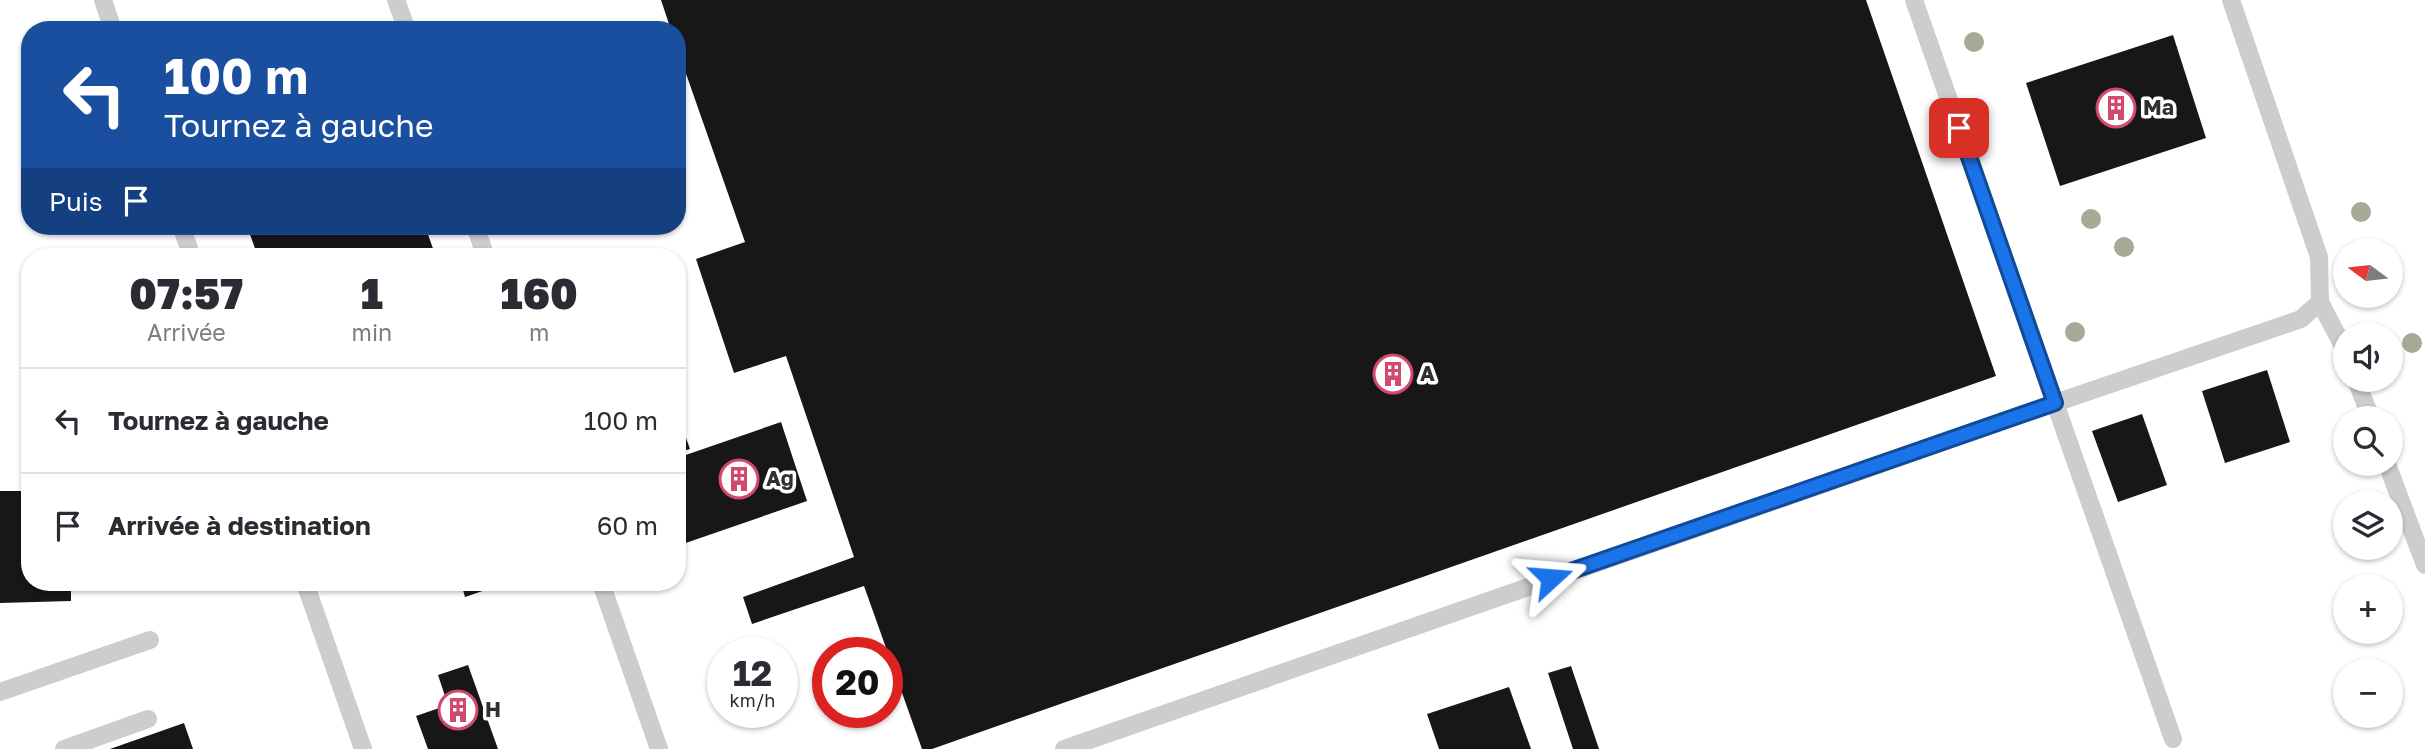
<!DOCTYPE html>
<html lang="fr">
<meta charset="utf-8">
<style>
:root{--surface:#fff;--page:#f2f2f3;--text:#2b2b33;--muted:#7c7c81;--line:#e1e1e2}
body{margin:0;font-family:"Golos Text",sans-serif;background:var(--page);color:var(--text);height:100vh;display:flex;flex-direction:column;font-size:26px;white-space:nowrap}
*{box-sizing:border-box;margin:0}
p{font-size:23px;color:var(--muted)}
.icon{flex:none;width:38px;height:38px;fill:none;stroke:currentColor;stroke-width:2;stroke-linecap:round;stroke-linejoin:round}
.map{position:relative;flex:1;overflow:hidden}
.panel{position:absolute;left:21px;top:248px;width:665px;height:343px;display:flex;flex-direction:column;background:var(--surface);border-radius:28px;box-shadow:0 2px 5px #0004}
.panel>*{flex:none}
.guide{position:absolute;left:21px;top:21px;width:665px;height:214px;border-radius:28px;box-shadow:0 2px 5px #0004;background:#1a4fa0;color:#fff;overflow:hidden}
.needle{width:46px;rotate:285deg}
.fabs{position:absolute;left:2333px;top:238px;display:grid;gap:14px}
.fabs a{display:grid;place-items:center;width:70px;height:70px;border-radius:50%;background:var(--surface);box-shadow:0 2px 5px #0004;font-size:35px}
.speed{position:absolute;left:707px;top:637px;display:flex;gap:14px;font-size:35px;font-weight:700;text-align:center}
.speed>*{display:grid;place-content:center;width:91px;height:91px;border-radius:50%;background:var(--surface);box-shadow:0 2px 5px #0004;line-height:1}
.speed small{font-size:18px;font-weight:400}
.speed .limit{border:10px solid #d22;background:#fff;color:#111}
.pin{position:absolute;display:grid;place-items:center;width:60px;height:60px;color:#fff;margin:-30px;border-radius:14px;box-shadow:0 4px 10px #0006}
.me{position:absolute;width:77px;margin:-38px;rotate:71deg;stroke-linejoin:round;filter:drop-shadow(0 0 5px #0008)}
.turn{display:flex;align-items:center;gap:24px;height:147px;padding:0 28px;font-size:32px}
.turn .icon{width:91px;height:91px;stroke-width:2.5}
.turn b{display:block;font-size:49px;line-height:60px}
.then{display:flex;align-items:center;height:66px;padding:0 28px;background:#0003;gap:14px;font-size:26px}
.eta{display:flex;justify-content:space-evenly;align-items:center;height:119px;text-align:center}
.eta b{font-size:42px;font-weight:800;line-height:49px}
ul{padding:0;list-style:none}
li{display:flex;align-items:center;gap:21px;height:105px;padding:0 28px;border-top:2px solid var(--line)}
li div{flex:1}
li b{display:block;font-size:26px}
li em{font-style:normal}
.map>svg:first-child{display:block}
.building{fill:#171717}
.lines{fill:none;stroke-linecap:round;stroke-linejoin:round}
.lane{stroke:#cdcdcd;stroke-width:18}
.tree{fill:#a5ab97}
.route-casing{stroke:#114b97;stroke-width:18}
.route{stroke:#1a73e8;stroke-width:12}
.labels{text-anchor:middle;stroke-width:7;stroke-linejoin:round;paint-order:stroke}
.poi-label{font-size:21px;font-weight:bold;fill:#303030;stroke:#fff;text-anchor:start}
</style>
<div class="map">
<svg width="2425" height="749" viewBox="0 0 2425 749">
<rect width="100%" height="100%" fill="#fff"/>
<g class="building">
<polygon points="661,0 1866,0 1996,376 932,749 922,749 864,586 752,624 743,597 854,557 786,356 734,373 696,259 745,242 677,48 677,30 671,30"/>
<polygon points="2173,35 2206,138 2060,186 2026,83"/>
<polygon points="247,226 425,226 436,257 258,257"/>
<polygon points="2267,370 2290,442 2225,463 2202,391"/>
<polygon points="2142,414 2167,485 2118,502 2092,431"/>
<polygon points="781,422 807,501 677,546 677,458"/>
<polygon points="682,427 690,449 677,453 677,429"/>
<polygon points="0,491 30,491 30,583 71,583 71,601 0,603"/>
<polygon points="461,583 506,583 465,597"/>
<polygon points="468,665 498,749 428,749 416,716 448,705 438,675"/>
<polygon points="1571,666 1599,749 1573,749 1548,673"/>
<polygon points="1509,687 1531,749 1439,749 1427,714"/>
<polygon points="184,723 193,749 110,749"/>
</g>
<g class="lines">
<g class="lane">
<polyline points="103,0 113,30"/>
<polyline points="396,0 407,30"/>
<polyline points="181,226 192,257"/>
<polyline points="475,226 486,257"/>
<polyline points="2320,302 2345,350"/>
<polyline points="2356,380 2371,418"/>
<polyline points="2387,464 2425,565"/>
<polyline points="305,583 363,749"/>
<polyline points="601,583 659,749"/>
<polyline points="0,692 150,640"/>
<polyline points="2173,739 2055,403 2301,319 2320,302 2319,257 2231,0"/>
<polyline points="64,749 148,719"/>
<polyline points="1064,749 2055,403 1914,0"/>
</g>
</g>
<g class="tree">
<circle cx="1974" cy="42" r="10"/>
<circle cx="2361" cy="212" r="10"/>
<circle cx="2091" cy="219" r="10"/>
<circle cx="2124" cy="247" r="10"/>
<circle cx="2075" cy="332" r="10"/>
<circle cx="2412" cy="343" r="10"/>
</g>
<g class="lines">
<defs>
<polyline id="route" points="1551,578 2055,403 1959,128"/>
</defs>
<use href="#route" class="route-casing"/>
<use href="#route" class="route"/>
</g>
<defs>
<symbol id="building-ring" viewBox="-11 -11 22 22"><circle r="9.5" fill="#fff" stroke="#d2486e" stroke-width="1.5"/><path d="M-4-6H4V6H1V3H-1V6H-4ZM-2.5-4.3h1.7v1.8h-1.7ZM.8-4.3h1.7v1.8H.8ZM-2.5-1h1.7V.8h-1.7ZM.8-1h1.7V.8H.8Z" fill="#d2486e"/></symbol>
</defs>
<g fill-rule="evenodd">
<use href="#building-ring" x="2094" y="86" width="44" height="44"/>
<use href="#building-ring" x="1371" y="352" width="44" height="44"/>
<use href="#building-ring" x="717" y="457" width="44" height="44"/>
<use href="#building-ring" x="436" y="688" width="44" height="44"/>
</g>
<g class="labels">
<g class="poi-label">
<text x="2143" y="115">Ma</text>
<text x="1420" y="381">A</text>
<text x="766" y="486">Ag</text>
<text x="485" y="717">H</text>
</g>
</g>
</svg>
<div class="fabs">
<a><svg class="needle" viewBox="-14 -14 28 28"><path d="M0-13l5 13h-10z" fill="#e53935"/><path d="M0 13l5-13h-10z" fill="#7c7c81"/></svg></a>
<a><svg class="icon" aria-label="sound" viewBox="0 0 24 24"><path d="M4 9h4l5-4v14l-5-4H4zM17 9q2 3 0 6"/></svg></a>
<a><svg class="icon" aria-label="search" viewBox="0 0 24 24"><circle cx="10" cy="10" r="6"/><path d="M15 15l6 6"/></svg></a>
<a><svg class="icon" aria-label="layers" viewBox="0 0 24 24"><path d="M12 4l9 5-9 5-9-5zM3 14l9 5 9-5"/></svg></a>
<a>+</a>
<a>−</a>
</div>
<div class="speed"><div>12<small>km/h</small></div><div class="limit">20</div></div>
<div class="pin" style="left:1959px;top:128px;background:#d93025"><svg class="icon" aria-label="arrive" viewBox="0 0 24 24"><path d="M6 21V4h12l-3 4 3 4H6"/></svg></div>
<svg class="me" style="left:1551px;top:578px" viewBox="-20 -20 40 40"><path d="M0-17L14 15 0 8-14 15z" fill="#1a73e8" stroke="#fff" stroke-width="4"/></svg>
<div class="guide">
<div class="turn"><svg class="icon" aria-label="left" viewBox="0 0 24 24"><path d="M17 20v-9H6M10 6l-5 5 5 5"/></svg><div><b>100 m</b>Tournez à gauche</div></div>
<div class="then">Puis<svg class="icon" aria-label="arrive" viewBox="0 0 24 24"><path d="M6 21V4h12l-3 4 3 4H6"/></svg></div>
</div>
<section class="panel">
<div class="eta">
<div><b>07:57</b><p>Arrivée</p></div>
<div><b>1</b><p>min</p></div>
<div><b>160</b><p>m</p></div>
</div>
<ul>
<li><svg class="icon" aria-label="left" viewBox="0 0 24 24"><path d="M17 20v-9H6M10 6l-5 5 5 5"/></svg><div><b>Tournez à gauche</b></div><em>100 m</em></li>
<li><svg class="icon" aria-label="arrive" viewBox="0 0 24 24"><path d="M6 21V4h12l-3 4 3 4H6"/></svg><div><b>Arrivée à destination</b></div><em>60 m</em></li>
</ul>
</section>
</div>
